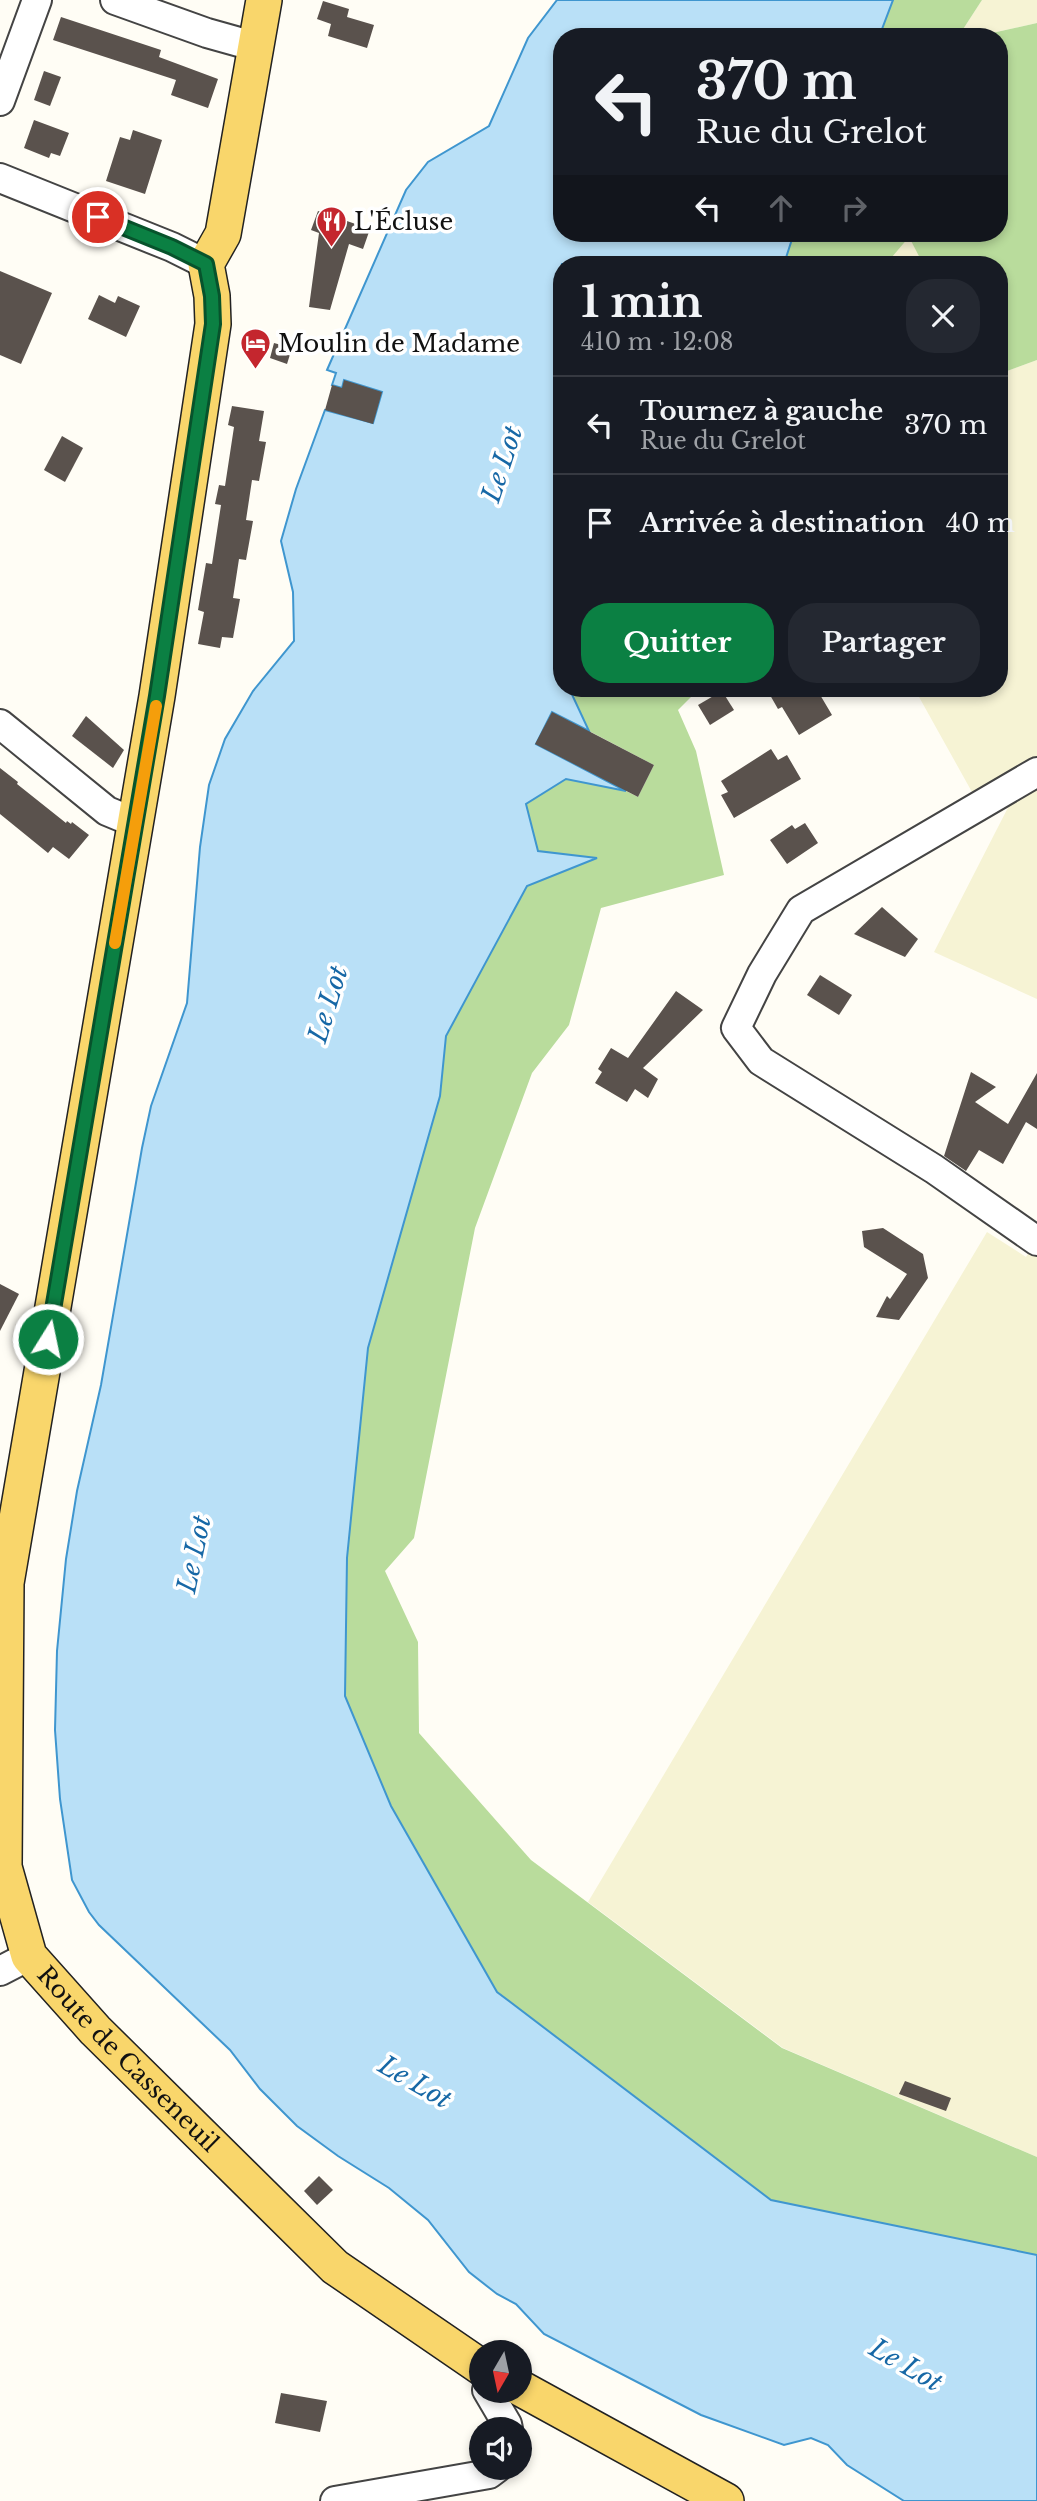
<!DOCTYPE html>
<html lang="fr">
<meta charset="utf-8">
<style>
:root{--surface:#171b24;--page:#242831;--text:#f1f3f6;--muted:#9ea1a6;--line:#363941;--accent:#0b8043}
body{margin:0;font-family:"Libre Baskerville",serif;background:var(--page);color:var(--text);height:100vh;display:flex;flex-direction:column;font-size:26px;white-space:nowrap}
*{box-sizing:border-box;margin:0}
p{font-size:23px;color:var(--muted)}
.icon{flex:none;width:38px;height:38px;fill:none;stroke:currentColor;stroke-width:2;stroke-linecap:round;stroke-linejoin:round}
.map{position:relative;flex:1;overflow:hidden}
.side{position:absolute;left:553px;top:256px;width:455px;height:441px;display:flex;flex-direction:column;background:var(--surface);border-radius:28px;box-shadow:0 4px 10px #0003}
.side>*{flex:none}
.top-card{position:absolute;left:553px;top:28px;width:455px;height:214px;border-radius:28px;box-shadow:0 4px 10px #0003;background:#171b24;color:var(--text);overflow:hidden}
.needle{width:46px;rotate:189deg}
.fabs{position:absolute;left:469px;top:2340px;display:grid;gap:14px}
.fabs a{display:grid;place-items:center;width:63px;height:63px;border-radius:50%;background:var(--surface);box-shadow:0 4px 10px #0003;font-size:35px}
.pin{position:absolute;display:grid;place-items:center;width:60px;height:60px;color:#fff;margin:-30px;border:4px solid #fff;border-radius:50%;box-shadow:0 2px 7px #0007}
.me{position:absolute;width:77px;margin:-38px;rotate:10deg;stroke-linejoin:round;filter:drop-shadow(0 0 5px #0008)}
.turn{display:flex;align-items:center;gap:24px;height:147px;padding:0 28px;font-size:32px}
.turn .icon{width:91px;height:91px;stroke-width:2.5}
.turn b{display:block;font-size:49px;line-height:60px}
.lanes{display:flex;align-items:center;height:66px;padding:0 28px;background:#0003;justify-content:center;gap:35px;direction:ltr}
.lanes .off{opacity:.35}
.round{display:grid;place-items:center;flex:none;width:74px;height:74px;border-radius:28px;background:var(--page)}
.headline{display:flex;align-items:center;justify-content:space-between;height:119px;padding:0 28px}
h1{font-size:42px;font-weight:800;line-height:52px}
.primary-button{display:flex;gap:14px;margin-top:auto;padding:14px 28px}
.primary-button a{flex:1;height:80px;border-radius:28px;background:var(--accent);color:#fff;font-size:28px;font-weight:800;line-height:80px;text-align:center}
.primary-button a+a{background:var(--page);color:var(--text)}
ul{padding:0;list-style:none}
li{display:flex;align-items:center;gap:21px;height:98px;padding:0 28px;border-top:2px solid var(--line)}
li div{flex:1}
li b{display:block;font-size:26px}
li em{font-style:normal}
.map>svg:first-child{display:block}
.farmland{fill:#f6f3d4}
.forest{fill:#b9dc9c}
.water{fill:#b9e0f7;stroke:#3f96cf;stroke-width:2}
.building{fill:#5a524d}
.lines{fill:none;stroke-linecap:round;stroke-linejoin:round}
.minor-casing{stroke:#444;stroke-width:32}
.major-casing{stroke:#222;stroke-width:38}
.minor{stroke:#fff;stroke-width:28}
.major{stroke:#f9d66b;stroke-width:35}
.route-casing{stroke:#07532c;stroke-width:18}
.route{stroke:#0b8043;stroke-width:12}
.slow{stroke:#f59e0b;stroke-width:12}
.labels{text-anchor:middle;stroke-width:7;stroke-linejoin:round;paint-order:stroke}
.poi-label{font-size:24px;fill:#111;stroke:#fff;text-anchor:start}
.street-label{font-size:24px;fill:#111;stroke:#fff}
.water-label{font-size:26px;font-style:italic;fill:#1768a6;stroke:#fff}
</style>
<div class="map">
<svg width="1037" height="2501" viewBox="0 0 1037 2501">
<rect width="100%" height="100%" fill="#fffdf5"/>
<g class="farmland">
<polygon points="982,0 1037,0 1037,23 974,37 958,37"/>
<polygon points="909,236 923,264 886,264 887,262"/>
<polygon points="1037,360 1037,999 934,952 1019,786 977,801 914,688 999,688 999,374"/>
<polygon points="987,1232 1026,1257 1037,1238 1037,2157 783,2048 588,1902"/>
</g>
<g class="forest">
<polygon points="893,0 982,0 958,37 879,37"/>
<polygon points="1037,23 1037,360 999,374 999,264 923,264 909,237 886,264 784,264 794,233 999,233 999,37 974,37"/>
<polygon points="569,688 700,688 678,710 696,751 724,875 601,908 569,1025 532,1073 475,1228 414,1538 385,1571 418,1642 419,1733 531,1860 782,2048 1037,2157 1037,2255 771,2200 497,1992 391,1806 345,1696 347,1558 368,1348 440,1096 446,1036 527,886 595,859 538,851 526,804 566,779 626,791 638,797 654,765 589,731"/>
</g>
<polygon class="water" points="557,0 893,0 879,37 562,37 562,233 794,233 784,264 562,264 562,688 569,688 589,731 552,712 536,744 626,791 566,779 526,804 538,851 597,858 527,886 446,1036 440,1096 368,1348 347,1558 345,1696 391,1806 497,1992 771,2200 1037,2255 1037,2501 904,2501 847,2465 828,2445 811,2438 784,2445 701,2415 544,2334 516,2304 497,2294 469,2272 428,2220 389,2188 338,2156 297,2126 260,2089 230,2050 99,1925 89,1912 72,1880 60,1799 55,1730 57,1651 66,1559 77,1491 101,1385 142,1148 151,1106 187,1003 200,847 209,785 225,739 253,691 294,641 293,592 281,541 296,489 325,410 373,423 382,392 344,380 342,388 332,385 336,373 327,370 406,190 428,162 489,126 528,38"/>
<g class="building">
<polygon points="323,1 349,9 347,17 374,25 367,48 328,36 331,24 317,19"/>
<polygon points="61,17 161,50 159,57 218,79 208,108 171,95 176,80 53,40"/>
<polygon points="44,71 61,77 50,106 34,100"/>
<polygon points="34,120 69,133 60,156 51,153 49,158 24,148"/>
<polygon points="133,130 162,140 145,194 106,181 120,137 130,140"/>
<polygon points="318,211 370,229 363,249 349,244 330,310 309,307 319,233 311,230"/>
<polygon points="0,271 52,293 21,364 0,355"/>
<polygon points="99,295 115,303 118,296 140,306 126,337 88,319"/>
<polygon points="274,343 292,348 287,364 270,358"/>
<polygon points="344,380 382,392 373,424 325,410 332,385 342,388"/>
<polygon points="232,406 264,411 259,441 266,442 259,481 252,480 246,520 253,521 246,560 239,559 233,598 240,599 233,638 222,637 220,648 198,644 204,612 198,610 206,563 212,564 221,505 215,504 219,485 225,486 234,427 228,425"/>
<polygon points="62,436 83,448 65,482 44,470"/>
<polygon points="766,688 816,688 832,715 799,735 782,707 778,709"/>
<polygon points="722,691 734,710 710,725 698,705"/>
<polygon points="552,712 654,765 638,797 535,744"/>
<polygon points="86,716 124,750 113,768 72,736"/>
<polygon points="771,749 778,760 787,755 801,779 734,818 721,795 728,792 721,781"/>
<polygon points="0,768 18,782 17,784 66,823 67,821 71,824 72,822 89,835 69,859 53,847 48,853 0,814"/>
<polygon points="805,823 818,843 787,864 770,840 792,825 795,829"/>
<polygon points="882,907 918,939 905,957 854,934"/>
<polygon points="820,975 852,995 839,1015 807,995"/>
<polygon points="676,991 703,1010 643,1068 658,1079 648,1098 635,1089 627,1102 595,1083 602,1072 598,1069 611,1048 628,1058"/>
<polygon points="971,1072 996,1087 975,1102 1008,1124 1037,1073 1037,1129 1026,1122 1003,1164 979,1150 966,1171 944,1156"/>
<polygon points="883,1228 923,1254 928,1278 899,1320 876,1317 887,1296 890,1299 907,1274 864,1247 862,1231"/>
<polygon points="0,1284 19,1294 0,1331"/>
<polygon points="905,2081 951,2098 946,2111 899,2094"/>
<polygon points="319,2176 333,2190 317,2205 304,2191"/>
<polygon points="281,2393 327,2401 320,2432 275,2423"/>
</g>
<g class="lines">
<defs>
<g id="minor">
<polyline points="115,0 207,33 257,47"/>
<polyline points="0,101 37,0"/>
<polyline points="0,178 172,247 206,264"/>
<polyline points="0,724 107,811 136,823"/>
<polyline points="1037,772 801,910 762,974 736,1028 761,1061 934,1169 1037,1241"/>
<polyline points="0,1971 29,1956"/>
<polyline points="487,2390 507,2424 508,2429"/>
<polyline points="335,2501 489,2474 497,2468"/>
</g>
<g id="major">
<path id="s1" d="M264,0L223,234L206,264L212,296L213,324L157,696L6,1583L4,1867L29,1956L95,2030L335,2267L481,2367"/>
<polyline points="520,2388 726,2501"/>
</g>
</defs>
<use href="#minor" class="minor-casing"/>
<use href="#major" class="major-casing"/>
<use href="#minor" class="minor"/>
<use href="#major" class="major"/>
</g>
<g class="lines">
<defs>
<polyline id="route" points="48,1339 157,696 213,324 212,296 206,264 172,247 98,217"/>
</defs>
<use href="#route" class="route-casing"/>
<use href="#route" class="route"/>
<polyline class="slow" points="115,943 156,706"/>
</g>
<defs>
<symbol id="restaurant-pin" viewBox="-11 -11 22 30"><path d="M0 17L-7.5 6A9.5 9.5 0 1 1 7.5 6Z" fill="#c4262e" stroke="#fff"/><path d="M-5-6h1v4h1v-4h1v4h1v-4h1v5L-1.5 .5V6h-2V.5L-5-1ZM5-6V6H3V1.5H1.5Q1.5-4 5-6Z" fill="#fff"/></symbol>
<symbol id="hotel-pin" viewBox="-11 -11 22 30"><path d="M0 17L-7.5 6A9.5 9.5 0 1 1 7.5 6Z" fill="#c4262e" stroke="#fff"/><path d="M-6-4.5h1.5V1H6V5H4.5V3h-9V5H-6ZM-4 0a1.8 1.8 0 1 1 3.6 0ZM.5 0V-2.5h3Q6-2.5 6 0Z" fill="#fff"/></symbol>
</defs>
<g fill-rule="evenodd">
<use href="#restaurant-pin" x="314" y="204" width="35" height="47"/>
<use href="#hotel-pin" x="238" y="326" width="35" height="47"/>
</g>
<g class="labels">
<g class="poi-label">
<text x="354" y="230">L'Écluse</text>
<text x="278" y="352">Moulin de Madame</text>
</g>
<g class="street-label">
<text dy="8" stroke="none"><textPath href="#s1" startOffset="2128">Route de Casseneuil</textPath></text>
</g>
<g class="water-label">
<text transform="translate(502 464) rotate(-72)" y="9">Le Lot</text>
<text transform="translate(328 1004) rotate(-73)" y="9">Le Lot</text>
<text transform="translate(194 1554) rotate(-78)" y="9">Le Lot</text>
<text transform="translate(415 2082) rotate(30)" y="9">Le Lot</text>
<text transform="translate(906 2365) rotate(30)" y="9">Le Lot</text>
</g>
</g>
</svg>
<div class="fabs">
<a><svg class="needle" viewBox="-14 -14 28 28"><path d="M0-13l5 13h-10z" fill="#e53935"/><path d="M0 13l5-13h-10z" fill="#9ea1a6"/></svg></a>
<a><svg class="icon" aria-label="sound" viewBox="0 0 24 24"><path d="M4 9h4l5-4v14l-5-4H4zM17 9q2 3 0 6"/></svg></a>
</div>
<div class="pin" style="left:98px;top:217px;background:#d93025"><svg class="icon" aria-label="arrive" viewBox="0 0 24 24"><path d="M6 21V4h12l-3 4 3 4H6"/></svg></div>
<svg class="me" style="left:48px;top:1339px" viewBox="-20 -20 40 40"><circle r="17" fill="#0b8043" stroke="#fff" stroke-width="3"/><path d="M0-11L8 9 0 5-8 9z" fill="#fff"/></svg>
<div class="top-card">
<div class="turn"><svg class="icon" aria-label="left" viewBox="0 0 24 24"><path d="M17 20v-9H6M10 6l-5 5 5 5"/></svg><div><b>370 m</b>Rue du Grelot</div></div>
<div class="lanes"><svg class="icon" aria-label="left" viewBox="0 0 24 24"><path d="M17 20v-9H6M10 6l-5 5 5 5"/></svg><svg class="icon off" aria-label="ahead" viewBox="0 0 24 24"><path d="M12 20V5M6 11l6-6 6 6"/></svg><svg class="icon off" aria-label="right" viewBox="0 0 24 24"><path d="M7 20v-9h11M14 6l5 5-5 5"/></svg></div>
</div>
<section class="side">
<div class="headline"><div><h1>1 min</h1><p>410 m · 12:08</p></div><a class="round"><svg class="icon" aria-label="close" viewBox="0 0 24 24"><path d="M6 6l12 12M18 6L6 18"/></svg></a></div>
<ul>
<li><svg class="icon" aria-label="left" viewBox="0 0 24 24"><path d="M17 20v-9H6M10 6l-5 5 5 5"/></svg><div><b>Tournez à gauche</b><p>Rue du Grelot</p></div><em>370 m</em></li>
<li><svg class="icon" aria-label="arrive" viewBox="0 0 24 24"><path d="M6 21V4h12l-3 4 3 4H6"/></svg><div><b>Arrivée à destination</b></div><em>40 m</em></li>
</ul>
<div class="primary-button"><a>Quitter</a><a>Partager</a></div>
</section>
</div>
